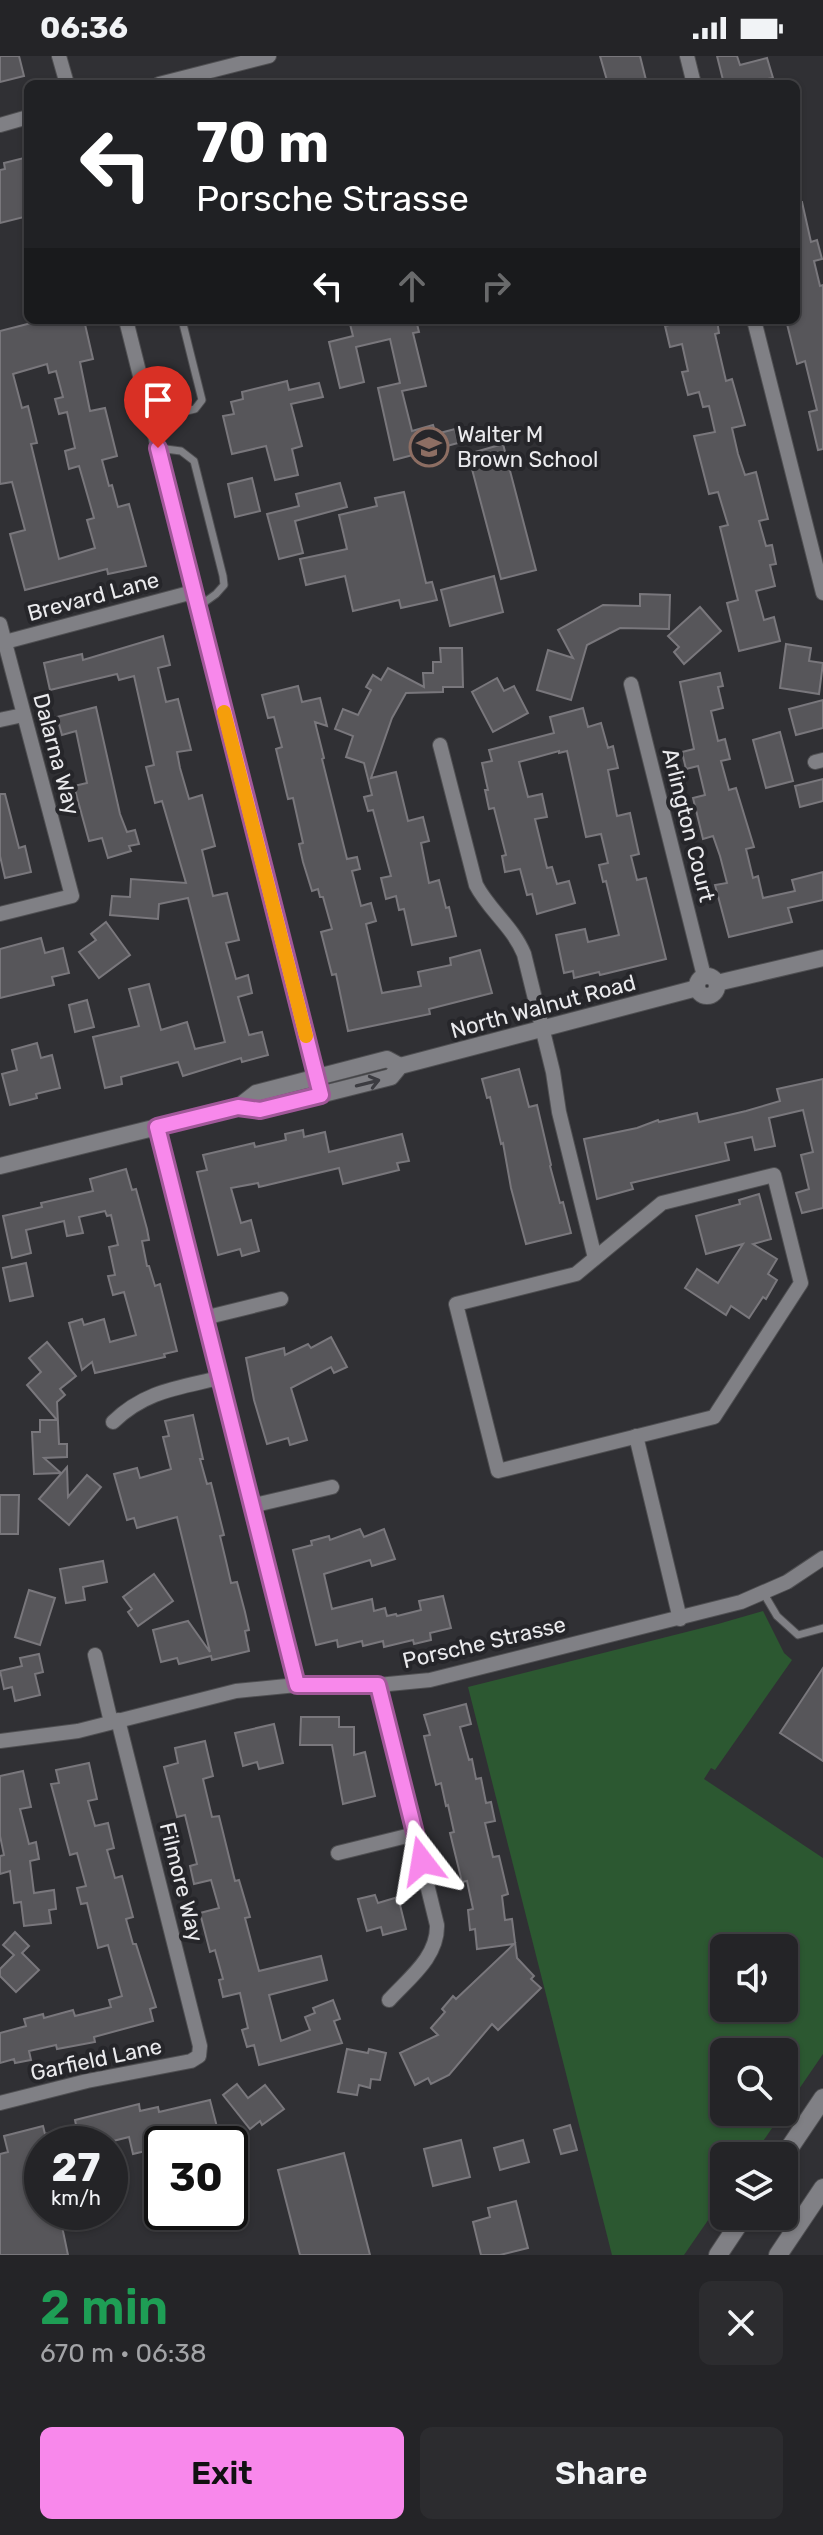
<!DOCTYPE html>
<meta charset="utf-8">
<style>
:root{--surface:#242427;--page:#2c2c2f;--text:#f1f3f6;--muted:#a3a4a7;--line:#414144;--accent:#f888eb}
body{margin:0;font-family:Rubik,sans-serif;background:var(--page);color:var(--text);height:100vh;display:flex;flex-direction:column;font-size:30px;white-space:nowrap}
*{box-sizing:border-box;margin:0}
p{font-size:26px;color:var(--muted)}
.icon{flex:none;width:44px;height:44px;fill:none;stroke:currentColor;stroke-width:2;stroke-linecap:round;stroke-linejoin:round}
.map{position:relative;height:2199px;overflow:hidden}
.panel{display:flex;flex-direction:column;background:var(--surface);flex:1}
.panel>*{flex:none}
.guide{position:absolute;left:24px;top:24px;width:776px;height:244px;border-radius:12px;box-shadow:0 2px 6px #0004,0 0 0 2px var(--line);background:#202124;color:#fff;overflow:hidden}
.fabs{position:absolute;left:710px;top:1878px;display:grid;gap:16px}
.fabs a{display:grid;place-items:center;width:88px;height:88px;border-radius:12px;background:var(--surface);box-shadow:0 2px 6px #0004,0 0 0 2px var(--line);font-size:40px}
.speed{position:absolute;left:24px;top:2070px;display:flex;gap:16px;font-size:40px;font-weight:700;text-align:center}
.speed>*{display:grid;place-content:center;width:104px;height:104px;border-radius:50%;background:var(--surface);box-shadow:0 2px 6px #0004,0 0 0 2px var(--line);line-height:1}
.speed small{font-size:20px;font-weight:400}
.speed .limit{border:4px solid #111;border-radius:12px;background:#fff;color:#111}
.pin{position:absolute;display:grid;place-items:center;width:68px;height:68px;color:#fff;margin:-82px -34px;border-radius:50% 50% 50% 0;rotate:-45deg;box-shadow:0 0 8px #0007}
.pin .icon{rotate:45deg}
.me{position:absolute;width:88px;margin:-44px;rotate:346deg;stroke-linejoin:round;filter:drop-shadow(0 0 6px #0008)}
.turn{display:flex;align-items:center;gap:28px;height:168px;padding:0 40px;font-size:36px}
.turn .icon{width:104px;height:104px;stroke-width:2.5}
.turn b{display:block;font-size:56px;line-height:68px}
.lanes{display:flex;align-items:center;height:76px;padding:0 40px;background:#0003;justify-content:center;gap:40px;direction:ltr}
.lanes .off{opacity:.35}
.round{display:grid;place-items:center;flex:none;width:84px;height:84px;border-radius:12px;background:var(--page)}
.headline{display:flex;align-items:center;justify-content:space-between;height:136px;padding:0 40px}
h1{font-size:48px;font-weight:600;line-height:60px;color:#1e9e55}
.action{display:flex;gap:16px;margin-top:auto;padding:16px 40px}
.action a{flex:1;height:92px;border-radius:12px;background:var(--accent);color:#111;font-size:32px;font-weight:600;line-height:92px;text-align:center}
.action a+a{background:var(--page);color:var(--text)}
.status{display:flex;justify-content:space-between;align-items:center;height:56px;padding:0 40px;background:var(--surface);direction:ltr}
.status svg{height:22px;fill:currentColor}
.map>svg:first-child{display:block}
.green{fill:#2c5831;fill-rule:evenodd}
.building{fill:#57565a;stroke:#79777c;stroke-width:2;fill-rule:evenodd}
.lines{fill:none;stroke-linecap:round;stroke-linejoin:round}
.service-casing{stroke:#4f4f52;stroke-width:9}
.minor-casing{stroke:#4f4f52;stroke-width:16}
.tertiary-casing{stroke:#4f4f52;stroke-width:18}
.secondary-casing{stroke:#4f4f52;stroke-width:20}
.service{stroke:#808085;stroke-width:7}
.minor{stroke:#808085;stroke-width:14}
.tertiary{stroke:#808085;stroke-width:16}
.secondary{stroke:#808085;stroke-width:18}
.oneway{stroke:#3c3c41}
.route-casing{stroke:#a15899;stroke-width:20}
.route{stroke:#f888eb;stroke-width:14}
.slow{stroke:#f59e0b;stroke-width:14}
.labels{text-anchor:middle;stroke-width:8;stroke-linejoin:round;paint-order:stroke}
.poi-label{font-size:22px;fill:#eaeaed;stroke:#26262a;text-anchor:start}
.street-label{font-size:22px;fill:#eaeaed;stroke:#26262a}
</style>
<div class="status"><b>06:36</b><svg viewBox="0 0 49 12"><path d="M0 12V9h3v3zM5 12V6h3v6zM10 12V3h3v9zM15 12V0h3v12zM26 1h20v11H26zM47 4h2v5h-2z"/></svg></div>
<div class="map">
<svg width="823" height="2199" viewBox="0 0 823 2199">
<rect width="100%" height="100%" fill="#303034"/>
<path class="green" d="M763,1555L784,1597L792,1604L715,1714L711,1712L704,1723L823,1802V1998L784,2055V1996H724V2056H783L753,2100H724V2141L684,2199H612L468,1631L718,1568ZM724,1892H784V1952H724Z"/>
<g class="building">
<polygon points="0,0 19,0 24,20 0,26"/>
<polygon points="600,0 640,0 647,28 608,28"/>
<polygon points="717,0 737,0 740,9 767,2 773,22 762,24 763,28 724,28"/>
<polygon points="28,101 28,160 0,167 0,114 5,113 4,107"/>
<polygon points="796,146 802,146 811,186 817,184 822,203 814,205 820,230 823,229 823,393 818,394 809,356 817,354 805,305 797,308 786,264 796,264"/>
<path d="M43,264H84L93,303L80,306L90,355L105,352L117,400L102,404L109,430L112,429L118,451L129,448L146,510L108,518L107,513L25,534L10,478L25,474L12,426L0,428V275ZM47,308L49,317L56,315L63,341L55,343L59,358L67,356L75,392L65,395L69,413L79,410L94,462L87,464L95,492L59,503L31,388L37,387L28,350L22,352L13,318Z"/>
<polygon points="367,264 416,264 419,276 413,277 426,330 402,335 412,375 433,369 436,378 455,373 458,387 394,404 378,332 400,327 390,283 356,291 364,326 340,332 329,286 353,280 350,268"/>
<polygon points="691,264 717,264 719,277 715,278 726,325 732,323 745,369 732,372 738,398 745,419 756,416 768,463 759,465 766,490 772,489 776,508 770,509 775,530 756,535 764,564 774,561 780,585 739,595 727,547 738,544 720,471 728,469 718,436 709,438 694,380 715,376 709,350 703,351 699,336 688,339 682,316 688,315 682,288 670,291 665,270"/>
<polygon points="287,325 289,334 319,327 323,341 291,348 302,390 292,393 298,419 275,424 266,390 232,398 223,360 234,358 231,346 243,343 242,336"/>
<polygon points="503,388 536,514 501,523 468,398"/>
<polygon points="252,422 260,455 235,461 228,428"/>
<polygon points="340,427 347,451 295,465 303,497 279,503 267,458 299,450 296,438"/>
<polygon points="404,436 426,527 432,526 437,544 401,552 399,544 353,555 345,520 306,529 300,503 347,493 339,459 377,450 375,442"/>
<polygon points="494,520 503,556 450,570 441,534"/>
<polygon points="640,538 670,539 669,573 620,572 587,589 571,644 537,634 548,594 573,602 558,574 603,549 640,550"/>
<polygon points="700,551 721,575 684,608 674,596 679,591 668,580"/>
<polygon points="163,580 170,609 158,612 166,646 178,643 191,694 177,696 180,712 189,743 202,739 215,790 202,794 213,840 227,837 239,884 226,887 236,923 248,919 252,937 238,941 249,979 262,976 268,999 242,1006 241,1002 183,1020 178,1006 121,1021 122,1028 105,1032 93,981 139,970 129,933 149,928 161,974 187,966 195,993 225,986 188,842 159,848 158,863 110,859 112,840 130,841 131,823 186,827 162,745 155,747 146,711 154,709 134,620 119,624 117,618 50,634 44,607 82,598 83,604"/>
<polygon points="786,588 811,592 809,605 823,607 819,638 780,632"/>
<polygon points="440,592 462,592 463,631 443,631 443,636 406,637 392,662 371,722 396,716 408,765 423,761 429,785 421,787 429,827 439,824 446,852 449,851 456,880 412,889 404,853 399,854 396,840 386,843 381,822 391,820 373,754 368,755 364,741 372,739 364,707 346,701 353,680 335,673 343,653 358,659 371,634 366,631 373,619 381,624 388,612 424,631 423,617 433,617 433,606 441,606"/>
<polygon points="720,617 723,630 718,631 723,652 711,655 718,685 725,683 730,703 721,705 729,734 736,732 747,768 754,791 746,793 753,822 758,820 763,842 795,835 792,824 823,816 823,844 788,852 792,866 729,881 715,829 727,827 720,800 713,780 703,783 693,742 705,739 698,710 686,713 682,696 694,693 680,626"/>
<polygon points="497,622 504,635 514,630 528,657 493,676 472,636"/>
<polygon points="298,630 302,646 320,642 327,670 315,666 324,702 322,703 347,803 357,801 360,813 352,815 361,850 371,847 376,865 366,868 382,937 421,930 418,916 451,909 450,902 480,894 492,937 429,953 430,958 348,975 336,918 332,919 321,876 332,873 323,841 320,841 318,833 312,835 303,806 299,788 303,787 293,742 288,743 276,693 282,691 274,661 268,662 262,639"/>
<polygon points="823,644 823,672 796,679 789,653"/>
<polygon points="96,651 120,758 127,776 135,774 139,788 129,790 131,795 108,802 102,782 89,785 78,745 74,730 87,727 76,675 62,679 57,661"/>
<polygon points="583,652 588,671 601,667 608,692 613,690 618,712 608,714 617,760 630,757 639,798 631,800 637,824 646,822 666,903 600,919 599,916 574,922 573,915 564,917 556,879 585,873 588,886 619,879 606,825 603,826 599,809 608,807 601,778 586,781 567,695 559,697 559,695 519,706 528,741 542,738 547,761 535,763 547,812 552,811 557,828 569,825 575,847 537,858 532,838 527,839 520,813 505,816 502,800 506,799 494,752 489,753 485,734 488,734 482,707 492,705 489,694 554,677 550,661"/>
<polygon points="780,676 793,725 766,732 753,684"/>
<polygon points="823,723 823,745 800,751 795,730"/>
<polygon points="0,738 5,738 19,792 25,790 31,816 5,822 0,800"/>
<polygon points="106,866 130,899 99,922 79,896 96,884 91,878"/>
<polygon points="41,882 45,897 63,892 69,917 52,921 54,929 0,942 0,893"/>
<polygon points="87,944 94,971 75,976 69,949"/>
<polygon points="37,987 41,1002 52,999 60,1032 36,1038 37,1042 10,1049 2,1018 17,1014 12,994"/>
<polygon points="519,1013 529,1051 537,1049 551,1109 550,1110 560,1147 563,1146 571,1177 526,1188 511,1132 503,1087 501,1088 490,1041 487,1042 482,1023"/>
<polygon points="823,1023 823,1152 802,1157 796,1137 809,1133 801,1099 813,1096 803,1054 769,1062 775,1090 755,1094 752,1081 725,1087 729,1104 631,1127 633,1133 597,1143 584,1083 637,1072 658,1064 659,1066 697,1057 699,1066 746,1055 780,1045 777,1033"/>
<polygon points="303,1074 304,1081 325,1076 329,1096 402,1078 409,1105 397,1107 399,1114 343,1128 339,1112 259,1131 258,1127 231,1132 241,1167 251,1164 259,1195 242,1200 240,1193 218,1199 197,1116 207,1114 203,1099 254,1087 255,1091 286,1084 285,1078"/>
<polygon points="126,1113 132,1134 136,1133 147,1173 149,1184 142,1185 147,1210 149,1210 155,1230 160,1228 177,1295 164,1298 165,1301 95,1317 92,1306 82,1314 69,1267 82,1263 84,1269 104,1263 110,1286 136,1279 124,1236 113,1239 108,1220 115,1219 109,1191 118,1189 111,1159 107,1160 105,1155 79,1161 83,1177 67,1180 64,1165 26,1174 31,1197 12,1202 3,1160 42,1151 41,1147 93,1135 90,1123"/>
<polygon points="759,1138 771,1183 753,1188 777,1203 768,1218 777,1224 766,1243 763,1241 749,1262 731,1250 726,1259 685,1232 697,1213 718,1227 743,1188 706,1198 696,1160 740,1148 739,1144"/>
<polygon points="26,1207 33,1240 10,1245 3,1212"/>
<polygon points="331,1281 347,1311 334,1317 331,1311 291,1332 307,1384 290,1389 288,1382 267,1388 254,1344 246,1302 284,1292 285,1299 308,1288 311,1292"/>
<polygon points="47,1286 76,1320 60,1333 65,1339 57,1346 59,1388 67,1388 67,1401 44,1402 61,1417 34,1418 32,1376 40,1376 40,1364 57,1364 27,1329 41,1316 29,1302"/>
<polygon points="193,1359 203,1403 200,1403 207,1428 211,1427 224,1479 220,1480 226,1505 231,1527 237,1526 245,1556 249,1574 245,1575 249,1595 212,1604 211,1600 179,1608 177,1602 161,1606 153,1574 188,1565 210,1596 177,1461 137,1472 134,1462 127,1464 114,1418 137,1412 140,1422 171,1413 163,1381 169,1380 165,1365"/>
<polygon points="67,1411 68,1441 87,1419 101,1431 69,1469 39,1443"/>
<polygon points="0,1439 19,1439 18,1478 0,1478"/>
<polygon points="360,1473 364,1481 384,1473 395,1503 372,1510 370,1504 324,1518 332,1553 372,1543 374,1555 385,1552 387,1560 396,1558 397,1560 421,1554 419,1545 443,1540 451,1572 430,1577 431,1584 414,1588 413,1584 384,1591 383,1585 363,1590 362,1585 338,1591 337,1584 316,1589 293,1494 312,1489 311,1485 329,1480 330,1484"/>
<polygon points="103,1505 107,1526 83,1531 85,1544 66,1547 60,1513"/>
<polygon points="154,1518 173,1545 138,1570 128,1556 132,1553 123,1541"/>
<polygon points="29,1534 55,1542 40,1589 15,1581"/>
<polygon points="39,1598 43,1616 35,1618 40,1639 15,1645 12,1631 4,1633 0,1615 22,1610 20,1602"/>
<polygon points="823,1612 823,1705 780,1677"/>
<polygon points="466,1648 471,1668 460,1671 469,1704 472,1703 476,1723 481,1722 486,1747 491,1746 495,1765 485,1767 493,1801 499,1800 508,1838 502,1840 505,1864 512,1863 517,1902 534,1920 531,1923 541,1932 498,1974 492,1968 449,2019 431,2028 428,2022 415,2029 400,1997 438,1979 431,1972 445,1956 442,1953 453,1940 456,1943 514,1888 477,1893 475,1873 470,1874 468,1854 473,1853 467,1825 462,1826 450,1777 454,1776 448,1749 446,1750 441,1727 436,1729 424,1680 430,1679 424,1659"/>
<polygon points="301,1661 339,1661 339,1671 354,1671 354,1699 365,1696 375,1740 343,1748 332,1689 300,1689"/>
<polygon points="274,1668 283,1707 259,1713 257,1706 243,1710 235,1677"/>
<polygon points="205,1685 213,1720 203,1723 212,1761 219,1760 235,1825 239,1824 250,1861 245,1862 259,1915 321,1900 327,1924 269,1939 281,1985 310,1974 305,1961 315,1957 313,1952 333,1944 340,1963 334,1965 342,1987 259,2009 254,1989 247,1991 242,1974 248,1972 240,1937 223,1941 219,1924 223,1923 215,1894 210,1896 200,1857 219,1852 211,1824 194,1828 190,1810 197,1808 185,1759 177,1761 164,1711 178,1707 175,1692"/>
<polygon points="89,1707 97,1743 88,1745 95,1770 108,1767 114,1792 107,1794 115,1822 122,1820 133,1861 126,1863 133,1888 136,1888 156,1951 150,1953 153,1965 94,1981 95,1986 57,1993 56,1989 29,1995 31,2004 15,2007 14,2003 0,2007 0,1977 26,1970 24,1963 43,1958 44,1962 73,1954 75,1960 111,1951 109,1944 122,1940 108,1889 98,1892 87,1847 81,1848 77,1832 86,1830 77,1797 70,1799 51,1728 59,1727 56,1714"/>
<polygon points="23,1715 31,1751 20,1753 29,1788 36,1786 39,1803 30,1805 34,1837 54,1834 56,1853 49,1854 51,1867 24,1870 21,1846 14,1847 10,1815 0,1818 0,1800 4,1799 0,1780 0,1720"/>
<polygon points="375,1839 378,1847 398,1841 406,1873 383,1879 381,1871 367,1875 358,1843"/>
<polygon points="15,1876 29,1890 22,1897 39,1914 16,1936 0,1920 0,1913 14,1899 3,1889"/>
<polygon points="347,1993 368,1997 369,1993 386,1997 380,2024 371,2023 370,2032 359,2029 357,2039 338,2036"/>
<polygon points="237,2028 248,2042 265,2029 284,2053 262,2069 260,2065 250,2073 223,2039"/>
<polygon points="210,2044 217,2071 206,2074 208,2082 194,2086 192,2078 157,2088 158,2092 133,2098 129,2081 101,2088 42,2088 42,2106 29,2110 38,2145 42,2144 42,2156 59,2156 68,2199 0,2199 0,2098 8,2096 4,2080 43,2070 45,2078 76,2069 75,2064 139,2048 140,2055 158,2051 159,2056"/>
<polygon points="570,2069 577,2094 561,2098 554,2074"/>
<polygon points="461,2084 470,2121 433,2130 424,2093"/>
<polygon points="523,2084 529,2106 500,2114 494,2092"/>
<polygon points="344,2097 370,2199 300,2199 278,2114"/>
<polygon points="516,2145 528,2192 500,2199 481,2199 473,2166 490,2161 488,2152"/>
</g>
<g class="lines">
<defs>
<g id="service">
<polyline points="151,364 195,353 202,344 182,264"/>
<polyline points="158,392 181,395 194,405 223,520 224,529 216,538 198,551"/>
<polyline points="764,1538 777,1560 798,1579 823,1572"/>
</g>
<g id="minor">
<polyline points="59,0 67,28"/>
<polyline points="687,0 694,28"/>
<polyline points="159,28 269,0"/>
<polyline points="0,69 28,61"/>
<polyline points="126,264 319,1031"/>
<polyline points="754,264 823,537"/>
<polyline points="0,568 72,840 0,858"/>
<polyline points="5,586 193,536"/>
<polyline points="631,628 704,920"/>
<polyline points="0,664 23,659"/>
<path d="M440,689L476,829C489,854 513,871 524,898L553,1016L559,1056L595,1202"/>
<polyline points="815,706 823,704"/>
<polyline points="157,1071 297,1629"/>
<polygon points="774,1119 801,1227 714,1361 498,1415 456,1248 576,1218 662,1147"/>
<polyline points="204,1262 281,1243"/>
<path d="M113,1366C145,1335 178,1332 219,1322"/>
<polyline points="636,1380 680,1563"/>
<polyline points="251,1450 332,1431"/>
<polyline points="95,1599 111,1666"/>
<path d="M378,1629L437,1869C438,1901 409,1922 389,1944"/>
<polyline points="0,1685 78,1675 236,1635 297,1629 378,1629 430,1624 741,1546 787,1526 823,1502"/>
<polyline points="338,1797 415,1778"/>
<polyline points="0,2047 87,2025 191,2005 199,2000 200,1990 118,1664"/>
</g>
<g id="tertiary">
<circle cx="707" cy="930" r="10"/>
<polyline points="717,927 823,902"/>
<polyline points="238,1051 256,1037 387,1003 400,1010"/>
<polyline points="0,1110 238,1051 260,1054 391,1021 400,1010 697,932"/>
</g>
<g id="secondary">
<polyline points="784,2100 823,2042"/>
<polyline points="718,2199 744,2160"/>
<polyline points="778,2199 823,2132"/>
</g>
</defs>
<use href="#service" class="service-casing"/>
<use href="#minor" class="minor-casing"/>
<use href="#tertiary" class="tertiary-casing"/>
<use href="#secondary" class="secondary-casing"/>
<use href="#service" class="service"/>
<use href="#minor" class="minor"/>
<use href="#tertiary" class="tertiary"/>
<use href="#secondary" class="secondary"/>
</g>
<defs><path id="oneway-shaft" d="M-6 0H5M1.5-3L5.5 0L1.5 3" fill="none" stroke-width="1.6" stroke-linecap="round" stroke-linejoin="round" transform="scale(2)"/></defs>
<use class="oneway" href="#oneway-shaft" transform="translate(368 1027) rotate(-14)"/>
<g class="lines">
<defs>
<polyline id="route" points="158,392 321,1039 260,1054 238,1051 157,1071 297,1629 378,1629 422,1805"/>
</defs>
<use href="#route" class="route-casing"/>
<use href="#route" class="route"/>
<polyline class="slow" points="224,656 306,980"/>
</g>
<defs>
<symbol id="school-ring" viewBox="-11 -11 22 22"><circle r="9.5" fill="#26262a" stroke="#8d6e63" stroke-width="1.5"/><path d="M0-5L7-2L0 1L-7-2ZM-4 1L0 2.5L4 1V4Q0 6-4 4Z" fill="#8d6e63"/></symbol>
</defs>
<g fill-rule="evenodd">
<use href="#school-ring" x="407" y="369" width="44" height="44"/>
</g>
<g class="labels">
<g class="poi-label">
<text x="457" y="386">Walter M<tspan x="457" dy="25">Brown School</tspan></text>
</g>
<g class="street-label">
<text transform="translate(93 540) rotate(-15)" y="8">Brevard Lane</text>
<text transform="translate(57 698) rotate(75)" y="8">Dalarna Way</text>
<text transform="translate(689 769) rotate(76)" y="8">Arlington Court</text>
<text transform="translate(543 950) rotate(-15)" y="8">North Walnut Road</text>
<text transform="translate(484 1586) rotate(-13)" y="8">Porsche Strasse</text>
<text transform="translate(182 1826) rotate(76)" y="8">Filmore Way</text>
<text transform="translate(96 2003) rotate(-12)" y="8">Garfield Lane</text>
</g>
</g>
</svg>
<div class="fabs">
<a><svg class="icon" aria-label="sound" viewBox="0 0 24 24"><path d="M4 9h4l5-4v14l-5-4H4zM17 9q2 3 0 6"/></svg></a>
<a><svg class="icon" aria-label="search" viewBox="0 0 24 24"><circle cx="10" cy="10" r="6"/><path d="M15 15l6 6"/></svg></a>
<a><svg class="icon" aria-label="layers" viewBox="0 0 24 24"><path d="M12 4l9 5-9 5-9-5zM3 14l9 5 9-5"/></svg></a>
</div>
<div class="speed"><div>27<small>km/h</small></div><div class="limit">30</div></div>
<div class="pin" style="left:158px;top:392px;background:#d93025"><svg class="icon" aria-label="arrive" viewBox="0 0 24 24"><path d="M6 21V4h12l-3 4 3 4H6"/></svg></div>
<svg class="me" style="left:422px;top:1805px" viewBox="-20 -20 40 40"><path d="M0-17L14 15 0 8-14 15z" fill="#f888eb" stroke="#fff" stroke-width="4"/></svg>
<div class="guide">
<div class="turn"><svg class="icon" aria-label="left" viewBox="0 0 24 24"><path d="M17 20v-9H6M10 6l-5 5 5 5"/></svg><div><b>70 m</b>Porsche Strasse</div></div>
<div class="lanes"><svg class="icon" aria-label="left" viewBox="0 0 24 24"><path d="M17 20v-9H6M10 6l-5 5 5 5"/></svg><svg class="icon off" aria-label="ahead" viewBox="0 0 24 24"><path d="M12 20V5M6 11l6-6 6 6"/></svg><svg class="icon off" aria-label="right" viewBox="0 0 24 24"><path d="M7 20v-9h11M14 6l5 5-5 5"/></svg></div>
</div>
</div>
<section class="panel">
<div class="headline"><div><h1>2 min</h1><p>670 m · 06:38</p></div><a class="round"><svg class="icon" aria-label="close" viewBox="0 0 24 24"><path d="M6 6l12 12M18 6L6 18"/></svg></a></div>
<div class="action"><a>Exit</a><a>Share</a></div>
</section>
